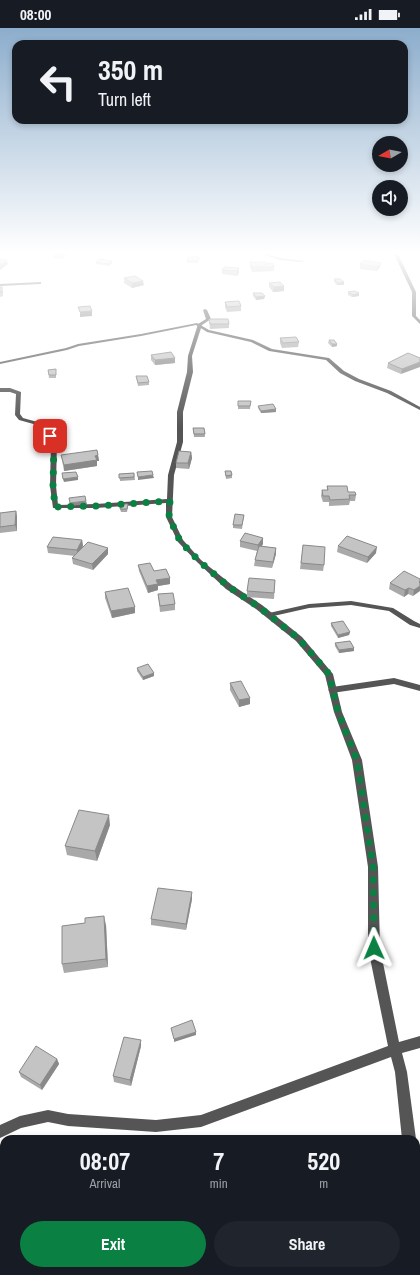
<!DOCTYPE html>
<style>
:root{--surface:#171b24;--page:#20242c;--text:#f1f3f6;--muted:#9ea1a6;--accent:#0b8043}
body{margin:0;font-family:"Archivo Narrow",sans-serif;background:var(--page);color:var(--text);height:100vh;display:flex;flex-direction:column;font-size:15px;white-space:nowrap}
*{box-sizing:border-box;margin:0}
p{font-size:13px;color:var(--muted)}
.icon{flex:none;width:22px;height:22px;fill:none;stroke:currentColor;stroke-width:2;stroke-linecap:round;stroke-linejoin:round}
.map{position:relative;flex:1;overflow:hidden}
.side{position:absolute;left:0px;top:1107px;width:420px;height:140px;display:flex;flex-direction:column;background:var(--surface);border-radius:12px 12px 0 0;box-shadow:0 2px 6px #0003}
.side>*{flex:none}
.hud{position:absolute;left:12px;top:12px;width:396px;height:84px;border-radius:12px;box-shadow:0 2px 6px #0003;background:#171b24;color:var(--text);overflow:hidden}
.needle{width:26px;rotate:260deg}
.tools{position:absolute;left:372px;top:108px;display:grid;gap:8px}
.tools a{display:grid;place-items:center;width:36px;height:36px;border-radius:50%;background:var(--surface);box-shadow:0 2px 6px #0003;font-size:20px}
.pin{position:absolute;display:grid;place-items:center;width:34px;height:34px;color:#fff;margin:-17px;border-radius:8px;box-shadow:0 2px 6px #0006}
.me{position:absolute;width:44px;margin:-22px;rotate:359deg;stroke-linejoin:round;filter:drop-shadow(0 0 3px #0008)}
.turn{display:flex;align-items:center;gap:14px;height:84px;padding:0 20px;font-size:18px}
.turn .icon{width:52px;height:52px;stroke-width:2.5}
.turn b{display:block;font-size:28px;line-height:34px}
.eta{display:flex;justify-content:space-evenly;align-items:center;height:68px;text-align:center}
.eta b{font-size:24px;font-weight:700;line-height:28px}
.button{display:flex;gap:8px;margin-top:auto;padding:8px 20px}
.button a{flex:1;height:46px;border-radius:24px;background:var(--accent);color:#fff;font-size:16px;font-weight:700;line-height:46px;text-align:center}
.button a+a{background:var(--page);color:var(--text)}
.status{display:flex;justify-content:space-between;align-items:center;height:28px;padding:0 20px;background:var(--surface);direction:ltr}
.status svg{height:11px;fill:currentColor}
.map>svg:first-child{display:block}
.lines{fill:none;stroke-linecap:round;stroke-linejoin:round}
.service{fill:#555;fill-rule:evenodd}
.minor{fill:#555;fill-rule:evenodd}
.wall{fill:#a9a9a9}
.shaded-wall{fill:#898989}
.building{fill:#c4c4c4;stroke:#898989}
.route{stroke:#0b8043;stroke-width:7;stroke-dasharray:0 12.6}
</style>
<div class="status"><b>08:00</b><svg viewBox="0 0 49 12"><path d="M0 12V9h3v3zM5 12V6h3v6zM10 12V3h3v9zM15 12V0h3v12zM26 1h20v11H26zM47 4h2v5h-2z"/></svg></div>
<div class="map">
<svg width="420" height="1247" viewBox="0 0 420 1247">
<rect width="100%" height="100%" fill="#fff"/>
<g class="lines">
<g class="service">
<polygon points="197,295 209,302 253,312 272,321 329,330 344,343 359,351 391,363 420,379 420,382 387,365 355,353 340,345 326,332 269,323 251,314 207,304 196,297 141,308 79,318 67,322 0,336 0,334 66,320 78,316 141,306"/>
<polygon points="351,573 393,580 414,593 420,596 420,600 410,597 389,583 351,577 309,580 269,589 266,587 269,585 309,576"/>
<polygon points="394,650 420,657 420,663 394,656 332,665 328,662 332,659"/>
</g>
<g class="minor">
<polygon points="262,226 267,226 280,230 304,233 302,234 280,232"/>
<polygon points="394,226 398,226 416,264 416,288 420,292 420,296 412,288 412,264"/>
<polygon points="41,254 41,256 40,256 0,258 0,256"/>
<polygon points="205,281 207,282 211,291 202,297 192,328 193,344 183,384 183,414 174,447 172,489 183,512 201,532 232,557 262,577 302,609 333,646 342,684 362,732 378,839 380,920 399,1014 420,1008 420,1020 402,1025 407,1044 416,1111 402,1111 395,1044 391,1029 201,1099 156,1104 68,1098 48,1094 21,1100 0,1110 0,1097 20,1088 48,1082 68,1086 156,1092 201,1087 388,1018 368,920 368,839 352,732 334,684 325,647 296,613 256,581 226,561 197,534 178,514 166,489 166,475 96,480 53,480 50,458 51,413 41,404 37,397 19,392 15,387 16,366 10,364 0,364 0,360 10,360 21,364 20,386 23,390 41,395 45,402 57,413 56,458 58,477 96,476 167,471 168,447 177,414 177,384 187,344 188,328 198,296 206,291 203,282"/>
<polygon points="416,1158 420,1160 420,1208 416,1206"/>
</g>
</g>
<g class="wall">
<polygon points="65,226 65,228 62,231 53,230 53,228"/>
<polygon points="199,229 198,235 187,235 187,233"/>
<polygon points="112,233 112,235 109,238 96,236 96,234"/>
<polygon points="250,234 266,236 274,239 274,243 252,244 250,239"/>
<polygon points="360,236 380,239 377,243 360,241"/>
<polygon points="239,240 239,244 237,248 222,246 222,242"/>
<polygon points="124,250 144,257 132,260 124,255"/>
<polygon points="334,251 344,257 337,257 334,254"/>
<polygon points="269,255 284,263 273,264 269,259"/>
<polygon points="0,259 3,263 3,268 0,269"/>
<polygon points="348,264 359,268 352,269 348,267"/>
<polygon points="253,265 265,268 264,271 256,272 253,268"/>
<polygon points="225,274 241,278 241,283 227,284 225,279"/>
<polygon points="209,291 229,296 229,300 210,301"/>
<polygon points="280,310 299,314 298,319 282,320 280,315"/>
<polygon points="329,312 337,316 337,318 332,319 328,315"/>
<polygon points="408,325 401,346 387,340 388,335"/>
<polygon points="151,327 175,330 175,335 155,337 151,332"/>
<polygon points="56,341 56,350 49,350 48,342"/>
<polygon points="136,348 149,354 149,357 138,358"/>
<polygon points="238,373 251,373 250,381 238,381"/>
<polygon points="258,378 276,381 276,384 261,385 258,380"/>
<polygon points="193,400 204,400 205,409 194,409"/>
<polygon points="191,424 192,430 189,441 176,440 176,435"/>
<polygon points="61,427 98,427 99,433 97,433 97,438 64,443 62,432"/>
<polygon points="225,443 232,447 232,450 226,451"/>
<polygon points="134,445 135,452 120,453 119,446"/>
<polygon points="327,458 348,464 356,467 355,473 350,473 349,477 329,478 329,474 323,474 321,468 322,462 327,462"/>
<polygon points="128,476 128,479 127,484 121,484 120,481"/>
<polygon points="16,483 17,489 17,503 0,505 0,485"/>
<polygon points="244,487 242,501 233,500 233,497"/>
<polygon points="263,510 263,516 262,518 276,520 276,526 272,540 254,538 255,532 257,523 240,519 240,513"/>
<polygon points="82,512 83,518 81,521 108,526 93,542 73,536 72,530 75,528 48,525 47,519"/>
<polygon points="303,517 324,537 323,543 300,541"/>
<polygon points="338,518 376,525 367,535 337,524"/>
<polygon points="138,537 154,543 170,556 158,558 158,562 148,565 139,543"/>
<polygon points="420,551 413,568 408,566 404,569 389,561 390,555"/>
<polygon points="275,552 274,571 247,569 247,563"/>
<polygon points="105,564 135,585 112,590 105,570"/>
<polygon points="158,566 175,576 175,582 160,584"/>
<polygon points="331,595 350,604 349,607 338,610 331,598"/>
<polygon points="335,615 354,620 354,623 339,625 335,618"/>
<polygon points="137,640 154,645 154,648 143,652 137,643"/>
<polygon points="230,655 250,676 239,679 230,662"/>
<polygon points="110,797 97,833 67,827 65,818"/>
<polygon points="192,871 186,902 151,897 151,891"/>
<polygon points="106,897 108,939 64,945 62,936"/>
<polygon points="141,1018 131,1058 114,1054 113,1048"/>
<polygon points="57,1031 59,1036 42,1062 21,1049 19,1044"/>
</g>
<g class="shaded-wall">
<polygon points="65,226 65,228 62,231 62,228"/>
<polygon points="7,232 8,236 0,242 0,237"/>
<polygon points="112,233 112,235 109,238 108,236"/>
<polygon points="381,235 380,239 377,243 377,239"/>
<polygon points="239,240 239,244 237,248 237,243"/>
<polygon points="143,253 144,257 132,260 132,255"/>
<polygon points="344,254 344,257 337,257 338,255"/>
<polygon points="284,258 284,263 273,264 274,259"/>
<polygon points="359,265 359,268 352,269 353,267"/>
<polygon points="265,268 264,271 256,272 256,269"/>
<polygon points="92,283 92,288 80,289 80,284"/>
<polygon points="332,316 337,316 337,318 332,319"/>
<polygon points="175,330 175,335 155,337 155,332"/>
<polygon points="420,334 420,339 401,346 402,341"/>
<polygon points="276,381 276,384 261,385 261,383"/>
<polygon points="191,424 192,430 189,441 188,435"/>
<polygon points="98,427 99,433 97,433 97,438 64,443 64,437"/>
<polygon points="153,447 154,450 138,452 138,449"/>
<polygon points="78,449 78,452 64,454 63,451"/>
<polygon points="86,473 87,476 70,478 70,475"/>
<polygon points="16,483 17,489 17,503 15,497"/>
<polygon points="263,510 263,516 258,523 258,517"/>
<polygon points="82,512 83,518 77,528 77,522"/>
<polygon points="377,519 376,525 367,535 368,529"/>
<polygon points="108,520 108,526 93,542 92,536"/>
<polygon points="276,520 276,526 272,540 273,534"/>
<polygon points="170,550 170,556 158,558 158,562 148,565 147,558 156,552"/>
<polygon points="420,553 420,563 413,568 414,562 419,554"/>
<polygon points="409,560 408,566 404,569 405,562"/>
<polygon points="135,579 135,585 112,590 111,583"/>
<polygon points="350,604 349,607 338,610 338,607"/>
<polygon points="354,620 354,623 339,625 339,622"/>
<polygon points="154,645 154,648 143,652 143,649"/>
<polygon points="250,670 250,676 239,679 239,672"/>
<polygon points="109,787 110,797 97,833 95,823"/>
<polygon points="192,864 192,871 186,902 186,896"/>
<polygon points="104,888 106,897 108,939 106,931"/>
<polygon points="196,1004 196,1007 174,1014 174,1011"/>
<polygon points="141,1012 141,1018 131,1058 130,1052"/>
<polygon points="57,1031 59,1036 42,1062 40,1057"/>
</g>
<g class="building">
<polygon points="55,226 65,226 62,228 53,228"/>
<polygon points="188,229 199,229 198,233 187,233"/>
<polygon points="0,231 7,232 0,237"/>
<polygon points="100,231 112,233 108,236 96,234"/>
<polygon points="364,232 381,235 377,239 360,236"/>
<polygon points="250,234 266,234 266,236 273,235 274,239 252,239"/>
<polygon points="224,239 239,240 237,243 222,242"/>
<polygon points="135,248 143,253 132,255 124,250"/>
<polygon points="334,251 340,251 344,254 338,255"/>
<polygon points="280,254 284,258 274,259 269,255"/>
<rect x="0" y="259" width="2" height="5"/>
<polygon points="355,263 359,265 353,267 348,264"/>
<polygon points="253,265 262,265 265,268 256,269"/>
<polygon points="239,273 241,278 227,279 225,274"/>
<polygon points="90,278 92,283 80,284 78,279"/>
<polygon points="209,291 228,291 229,296 210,296"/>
<polygon points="296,309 299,314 283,315 280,310"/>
<polygon points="329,312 334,312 337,316 332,316"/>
<polygon points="171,324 175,330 155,332 151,327"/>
<polygon points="408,325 420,330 420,334 402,341 388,335"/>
<polygon points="56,341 56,347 49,347 48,342"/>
<polygon points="136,348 147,348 149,354 138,355"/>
<polygon points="238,373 251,373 250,378 238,378"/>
<polygon points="273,376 276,381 261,383 258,378"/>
<polygon points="193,400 204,400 205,406 194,406"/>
<polygon points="97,422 98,427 95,428 97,432 64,437 61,427"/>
<polygon points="179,423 191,424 188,435 176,435"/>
<polygon points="152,443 153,447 138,449 137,444"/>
<polygon points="225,443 231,443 232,447 226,448"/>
<polygon points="76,444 78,449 63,451 62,445"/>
<polygon points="134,445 134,449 119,450 119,446"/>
<polygon points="327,458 347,458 348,464 355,464 356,467 349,467 350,471 330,472 329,468 323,468 322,462 328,462"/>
<polygon points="85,468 86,473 70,475 69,470"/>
<polygon points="122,476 128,476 127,481 120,481"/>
<polygon points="16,483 15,497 0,499 0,485"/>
<polygon points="235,486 244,487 242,497 233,497"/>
<polygon points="245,505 263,510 258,517 240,513"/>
<polygon points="347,508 377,519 368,529 338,518"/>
<polygon points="53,509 82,512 77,522 47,519"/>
<polygon points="88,514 108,520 92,536 72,530"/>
<polygon points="303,517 325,519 324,537 301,535"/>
<polygon points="259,518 276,520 273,534 255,532"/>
<polygon points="150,535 154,543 166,541 170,550 156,552 158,556 147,558 138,537"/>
<polygon points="404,543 420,551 420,553 419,554 420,555 420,558 414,562 409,560 405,562 390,555"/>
<polygon points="249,550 275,552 274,565 247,563"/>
<polygon points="128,560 135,579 111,583 105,564"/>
<polygon points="173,565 175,576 160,578 158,566"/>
<polygon points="343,593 350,604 338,607 331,595"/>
<polygon points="350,613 354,620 339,622 335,615"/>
<polygon points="148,636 154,645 143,649 137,640"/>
<polygon points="241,653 250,670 239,672 230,655"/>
<polygon points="79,782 109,787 95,823 65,818"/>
<polygon points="158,860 192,864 186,896 151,891"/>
<polygon points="104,888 106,931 62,936 62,898 85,895 85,890"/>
<polygon points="192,992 196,1004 174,1011 171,1000"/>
<polygon points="124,1009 141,1012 130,1052 113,1048"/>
<polygon points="36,1018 57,1031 40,1057 19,1044"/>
</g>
<linearGradient id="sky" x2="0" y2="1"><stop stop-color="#8cadcc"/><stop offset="0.56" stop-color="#fff"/><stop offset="1" stop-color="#fff" stop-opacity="0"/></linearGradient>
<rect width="420" height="400" fill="url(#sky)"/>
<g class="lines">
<polyline class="route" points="50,408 54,413 53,458 55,479 96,478 170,473 169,489 180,513 199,533 229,559 259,579 299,611 329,646 338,684 357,732 373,839 374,920"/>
</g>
</svg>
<div class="tools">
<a><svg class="needle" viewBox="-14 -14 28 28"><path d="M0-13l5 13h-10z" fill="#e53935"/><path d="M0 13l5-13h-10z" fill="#9ea1a6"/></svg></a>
<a><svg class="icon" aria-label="sound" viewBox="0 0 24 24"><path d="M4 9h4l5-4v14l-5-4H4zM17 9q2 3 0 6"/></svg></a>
</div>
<div class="pin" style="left:50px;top:408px;background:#d93025"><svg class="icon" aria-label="arrive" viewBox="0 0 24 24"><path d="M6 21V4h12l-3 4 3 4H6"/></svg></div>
<svg class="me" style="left:374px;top:920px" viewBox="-20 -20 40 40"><path d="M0-17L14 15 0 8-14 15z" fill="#0b8043" stroke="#fff" stroke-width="4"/></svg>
<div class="hud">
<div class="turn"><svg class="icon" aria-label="left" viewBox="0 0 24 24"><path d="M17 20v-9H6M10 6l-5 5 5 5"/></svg><div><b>350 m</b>Turn left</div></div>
</div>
<section class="side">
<div class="eta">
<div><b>08:07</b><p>Arrival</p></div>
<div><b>7</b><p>min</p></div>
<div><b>520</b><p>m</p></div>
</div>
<div class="button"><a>Exit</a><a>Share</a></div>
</section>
</div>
